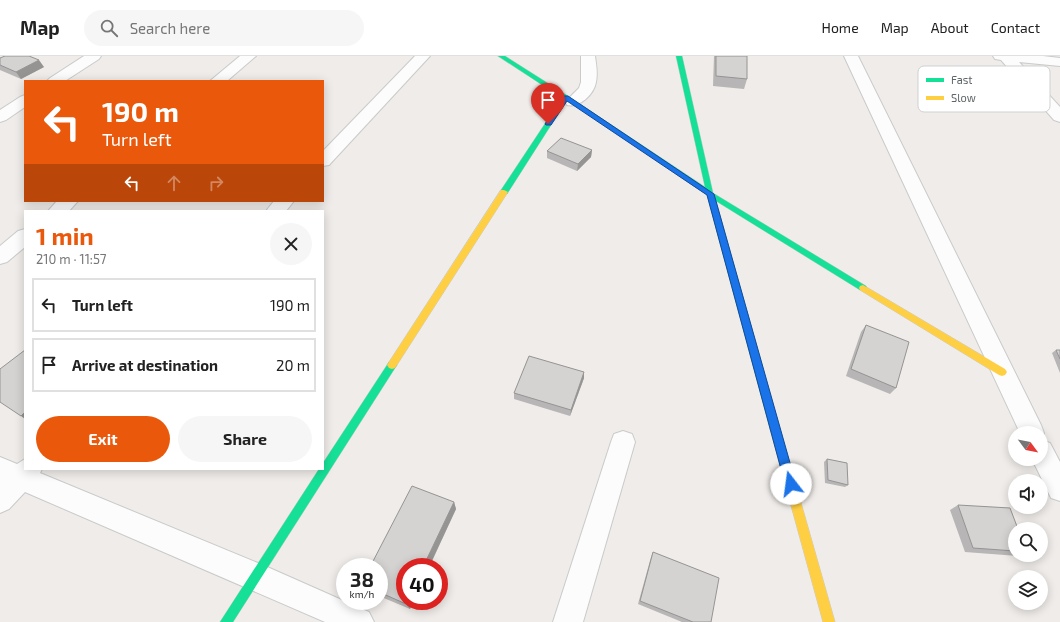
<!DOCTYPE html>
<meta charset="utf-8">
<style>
:root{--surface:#fff;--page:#f6f6f6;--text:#222;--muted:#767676;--line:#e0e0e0;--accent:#ea580c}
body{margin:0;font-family:"Exo 2",sans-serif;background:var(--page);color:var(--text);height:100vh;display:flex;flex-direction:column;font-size:15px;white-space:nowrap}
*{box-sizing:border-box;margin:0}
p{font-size:13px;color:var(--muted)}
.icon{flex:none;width:22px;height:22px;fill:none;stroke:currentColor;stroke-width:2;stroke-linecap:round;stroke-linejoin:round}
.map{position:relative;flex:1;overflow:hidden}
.panel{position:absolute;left:24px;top:154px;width:300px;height:260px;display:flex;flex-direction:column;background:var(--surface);border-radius:0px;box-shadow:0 2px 10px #0003}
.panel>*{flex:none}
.guide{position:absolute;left:24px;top:24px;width:300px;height:122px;border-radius:0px;box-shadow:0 2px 10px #0003;background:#ea580c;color:#fff;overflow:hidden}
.needle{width:26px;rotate:122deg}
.tools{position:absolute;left:1008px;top:370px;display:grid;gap:8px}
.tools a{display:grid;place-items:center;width:40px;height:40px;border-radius:50%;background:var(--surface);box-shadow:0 2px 10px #0003;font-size:20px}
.speed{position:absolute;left:336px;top:502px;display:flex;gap:8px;font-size:20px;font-weight:700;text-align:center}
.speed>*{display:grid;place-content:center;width:52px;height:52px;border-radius:50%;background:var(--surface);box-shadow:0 2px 10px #0003;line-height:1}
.speed small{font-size:10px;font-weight:400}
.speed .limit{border:6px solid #d22;background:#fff;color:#111}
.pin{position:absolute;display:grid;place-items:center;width:34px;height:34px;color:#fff;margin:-41px -17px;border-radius:50% 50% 50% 0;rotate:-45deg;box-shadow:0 0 4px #0007}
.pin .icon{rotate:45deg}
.me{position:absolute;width:44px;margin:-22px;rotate:345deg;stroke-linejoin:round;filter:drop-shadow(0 0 3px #0008)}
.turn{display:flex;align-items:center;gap:14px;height:84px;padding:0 12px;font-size:18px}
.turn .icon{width:52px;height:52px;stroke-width:2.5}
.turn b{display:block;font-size:28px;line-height:34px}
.lanes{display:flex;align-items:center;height:38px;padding:0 12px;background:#0003;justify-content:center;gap:20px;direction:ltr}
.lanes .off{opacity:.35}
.round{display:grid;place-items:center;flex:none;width:42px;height:42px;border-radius:21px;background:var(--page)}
.summary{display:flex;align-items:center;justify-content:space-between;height:68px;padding:0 12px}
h1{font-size:24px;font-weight:700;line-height:30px;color:var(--accent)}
.primary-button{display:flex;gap:8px;margin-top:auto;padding:8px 12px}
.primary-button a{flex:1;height:46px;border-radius:24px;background:var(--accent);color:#fff;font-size:16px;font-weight:700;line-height:46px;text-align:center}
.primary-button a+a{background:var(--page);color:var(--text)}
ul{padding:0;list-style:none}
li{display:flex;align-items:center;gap:12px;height:54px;margin:0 8px 6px;padding:0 4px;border:2px solid var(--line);border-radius:0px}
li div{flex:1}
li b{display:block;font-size:15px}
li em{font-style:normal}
header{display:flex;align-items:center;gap:24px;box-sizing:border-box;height:56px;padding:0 20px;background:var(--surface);border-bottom:1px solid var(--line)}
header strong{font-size:19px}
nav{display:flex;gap:22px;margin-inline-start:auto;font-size:14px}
.search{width:280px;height:36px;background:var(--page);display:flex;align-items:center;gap:10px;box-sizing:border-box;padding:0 14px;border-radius:22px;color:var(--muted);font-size:15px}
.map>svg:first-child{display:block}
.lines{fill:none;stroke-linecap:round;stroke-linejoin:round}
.street-casing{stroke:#cacaca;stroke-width:2}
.fast-casing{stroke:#cacaca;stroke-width:1}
.slow-casing{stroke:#cacaca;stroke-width:1}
.street{fill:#fdfcfc;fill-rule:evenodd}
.fast{fill:#16e098;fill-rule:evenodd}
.slow{fill:#ffcf43;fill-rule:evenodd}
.wall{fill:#b7b5b5}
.shaded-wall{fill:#959493}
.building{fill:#d5d3d2;stroke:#959493}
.route{fill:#1a73e8;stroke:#114b97}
.key{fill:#fff;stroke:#cfd1d2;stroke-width:1}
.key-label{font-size:11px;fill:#5e6568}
</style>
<header>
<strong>Map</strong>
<div class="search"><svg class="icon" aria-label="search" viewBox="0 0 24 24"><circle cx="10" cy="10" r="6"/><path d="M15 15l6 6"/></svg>Search here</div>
<nav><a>Home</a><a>Map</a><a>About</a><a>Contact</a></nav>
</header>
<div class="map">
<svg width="1060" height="566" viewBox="0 0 1060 566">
<rect width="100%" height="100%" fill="#efece9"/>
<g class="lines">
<defs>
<g id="street">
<polygon points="84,0 101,0 99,3 65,25 47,25 50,22"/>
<polygon points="240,0 256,0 227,25 210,25"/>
<polygon points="415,0 430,0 329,109 323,110 323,95"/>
<path d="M581,0H595C596,8 598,17 596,26C594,38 580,52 567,49L565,46L579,32L581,26Z"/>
<polygon points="844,0 858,0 1041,369 1044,377 1041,384 1050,387 1060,406 1060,445 1051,442 1032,403 1041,403 1041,377 1020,377"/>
<polygon points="993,0 1043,0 1060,2 1060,10 1019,6 1060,51 1060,66 1054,64 1001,4 995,3"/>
<polygon points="25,39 25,51 6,64 0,66 0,54 20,41"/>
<polygon points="57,145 78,145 69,155 48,155"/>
<polygon points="274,145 294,145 286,155 266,155"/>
<polygon points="25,173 25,191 7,206 0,208 0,190 18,175"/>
<polygon points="623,375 632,378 635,386 583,566 553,566 611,386 614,378"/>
<polygon points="0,401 17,408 25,403 25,413 42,413 40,417 265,510 369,556 374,566 325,566 25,436 9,453 0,457"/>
</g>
<g id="fast">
<polygon points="498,0 505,0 568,40 705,131 676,0 682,0 713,137 866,230 867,232 866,234 860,234 716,145 780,373 779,376 775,377 771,376 770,373 707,139 567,44 507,138 501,138 501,134 562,42"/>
<polygon points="392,305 395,306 397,309 395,312 233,566 220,566 319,413 323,413 323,407 389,306"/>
</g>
<g id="slow">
<polygon points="501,134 504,134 508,136 395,312 392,313 389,312 387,309 389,306"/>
<polygon points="863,229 1005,313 1007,316 1005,319 1002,320 999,319 860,234 859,232 860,230"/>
<polygon points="775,369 779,370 780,373 835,566 823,566 770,373 771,370"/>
</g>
</defs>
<use href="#street" class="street-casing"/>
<use href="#fast" class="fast-casing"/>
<use href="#slow" class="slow-casing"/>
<use href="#street" class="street"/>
<use href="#fast" class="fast"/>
<use href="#slow" class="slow"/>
</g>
<g class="wall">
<polygon points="714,0 747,0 747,23 744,33 713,30"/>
<polygon points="0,2 44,11 21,23 0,14"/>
<polygon points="592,94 591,101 577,115 547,102 547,95"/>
<polygon points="866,269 896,332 890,338 846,320 861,276"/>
<polygon points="1056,294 1060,294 1060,317 1052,297"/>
<polygon points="584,316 584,322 570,360 514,343 514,337"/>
<polygon points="827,403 848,429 845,431 825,427 824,406"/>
<polygon points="454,446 456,453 410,553 379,540 379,511"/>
<polygon points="958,449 1015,473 1015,499 1020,499 1018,500 965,496 950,454"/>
<polygon points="653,496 711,566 682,566 638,548 651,501"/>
</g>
<g class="shaded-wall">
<polygon points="39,4 44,11 21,23 16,16"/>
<polygon points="592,94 591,101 577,115 578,108"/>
<polygon points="584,316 584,322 570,360 571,354"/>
<polygon points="25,356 25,363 21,360"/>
<polygon points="454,446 456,453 429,511 423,511"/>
<polygon points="407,545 413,545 410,553 406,548"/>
</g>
<g class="building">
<polygon points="5,0 29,0 39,4 16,16 0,9 0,2"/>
<polygon points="716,0 747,0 747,23 716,20"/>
<polygon points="561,82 592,94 578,108 547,95"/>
<polygon points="866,269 909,286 896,332 851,313"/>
<polygon points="25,294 25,356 21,360 0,346 0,313"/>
<polygon points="1056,294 1060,294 1060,303"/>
<polygon points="529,300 584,316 571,354 514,337"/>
<polygon points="827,403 847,407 848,429 828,424"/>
<polygon points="412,430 454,446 423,511 405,511 405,545 407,545 406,548 379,536 379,511 370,511"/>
<polygon points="958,449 1010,452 1018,473 1015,473 1015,495 973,492"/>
<polygon points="653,496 719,522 711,566 693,566 640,545"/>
</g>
<polygon class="route" points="563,40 568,40 714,138 796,428 794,432 791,434 787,432 785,428 707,139 567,45 551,69 546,69 545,68"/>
<rect x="918" y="10" width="132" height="46" rx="6" class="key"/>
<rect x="926" y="22" width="18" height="4" fill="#16e098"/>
<rect x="926" y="40" width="18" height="4" fill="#ffcf43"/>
<g class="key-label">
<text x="951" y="28">Fast</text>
<text x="951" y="46">Slow</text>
</g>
</svg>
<div class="tools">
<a><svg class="needle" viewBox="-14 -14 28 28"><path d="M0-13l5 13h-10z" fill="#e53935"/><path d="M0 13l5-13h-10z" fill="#767676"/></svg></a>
<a><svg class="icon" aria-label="sound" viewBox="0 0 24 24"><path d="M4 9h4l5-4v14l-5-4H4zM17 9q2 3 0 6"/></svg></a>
<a><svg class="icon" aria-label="search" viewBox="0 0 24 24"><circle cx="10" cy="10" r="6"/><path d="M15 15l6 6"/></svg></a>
<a><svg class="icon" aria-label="layers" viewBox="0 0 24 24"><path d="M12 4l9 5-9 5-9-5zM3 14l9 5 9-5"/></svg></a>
</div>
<div class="speed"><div>38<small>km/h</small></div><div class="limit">40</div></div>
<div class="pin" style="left:548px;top:68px;background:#d93025"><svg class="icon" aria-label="arrive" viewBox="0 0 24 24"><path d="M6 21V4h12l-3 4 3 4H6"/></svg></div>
<svg class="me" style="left:791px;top:428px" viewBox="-20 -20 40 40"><circle r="19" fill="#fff"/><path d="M0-13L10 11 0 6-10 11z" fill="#1a73e8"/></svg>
<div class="guide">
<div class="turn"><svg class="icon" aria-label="left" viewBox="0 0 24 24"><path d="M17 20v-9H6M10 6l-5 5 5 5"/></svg><div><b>190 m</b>Turn left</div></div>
<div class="lanes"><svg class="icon" aria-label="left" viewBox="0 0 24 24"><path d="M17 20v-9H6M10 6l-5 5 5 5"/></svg><svg class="icon off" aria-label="ahead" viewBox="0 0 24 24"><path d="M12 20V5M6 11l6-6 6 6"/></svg><svg class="icon off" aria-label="right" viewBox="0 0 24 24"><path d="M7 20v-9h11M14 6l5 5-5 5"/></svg></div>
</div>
<section class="panel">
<div class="summary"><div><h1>1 min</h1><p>210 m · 11:57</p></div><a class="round"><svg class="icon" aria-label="close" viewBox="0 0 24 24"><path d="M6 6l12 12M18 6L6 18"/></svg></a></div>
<ul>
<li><svg class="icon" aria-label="left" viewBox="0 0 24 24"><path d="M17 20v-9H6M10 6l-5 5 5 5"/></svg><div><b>Turn left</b></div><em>190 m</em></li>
<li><svg class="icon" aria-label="arrive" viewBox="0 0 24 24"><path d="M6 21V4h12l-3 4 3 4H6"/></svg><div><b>Arrive at destination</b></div><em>20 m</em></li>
</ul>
<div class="primary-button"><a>Exit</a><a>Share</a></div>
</section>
</div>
